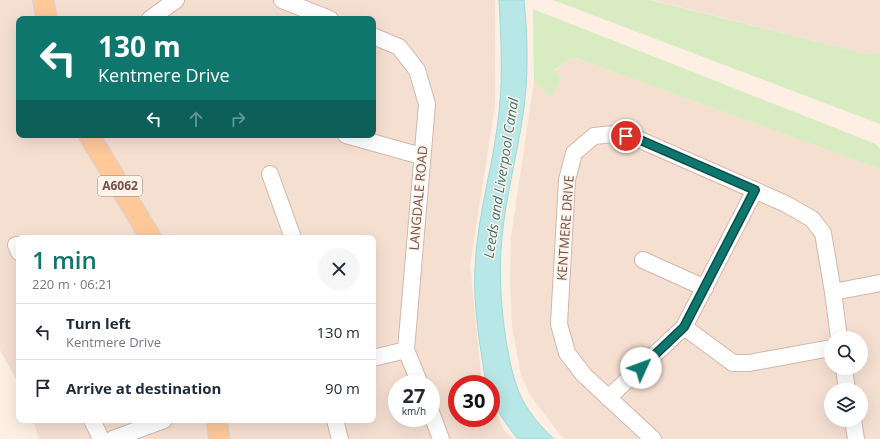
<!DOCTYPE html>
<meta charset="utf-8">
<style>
:root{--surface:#fff;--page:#f6f6f7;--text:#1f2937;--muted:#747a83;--line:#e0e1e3;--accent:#0f766e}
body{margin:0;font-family:"Open Sans",sans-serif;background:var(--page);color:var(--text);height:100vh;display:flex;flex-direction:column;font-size:15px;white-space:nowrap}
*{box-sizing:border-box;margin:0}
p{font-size:13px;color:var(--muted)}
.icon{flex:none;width:22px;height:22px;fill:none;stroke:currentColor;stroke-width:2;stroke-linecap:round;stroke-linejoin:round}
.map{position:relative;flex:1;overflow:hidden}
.panel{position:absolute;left:16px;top:235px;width:360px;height:188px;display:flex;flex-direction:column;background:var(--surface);border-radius:8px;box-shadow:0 4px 16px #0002}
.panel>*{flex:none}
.hud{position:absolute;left:16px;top:16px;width:360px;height:122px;border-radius:8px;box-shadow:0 4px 16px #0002;background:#0f766e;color:#fff;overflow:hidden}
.buttons{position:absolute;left:824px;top:331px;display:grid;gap:8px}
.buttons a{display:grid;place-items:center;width:44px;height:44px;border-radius:50%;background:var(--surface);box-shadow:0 4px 16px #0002;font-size:20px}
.speed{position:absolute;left:388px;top:375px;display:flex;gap:8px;font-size:20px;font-weight:700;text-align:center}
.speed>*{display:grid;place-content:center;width:52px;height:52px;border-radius:50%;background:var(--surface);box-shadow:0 4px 16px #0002;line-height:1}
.speed small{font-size:10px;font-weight:400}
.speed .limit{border:6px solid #d22;background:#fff;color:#111}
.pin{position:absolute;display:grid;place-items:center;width:34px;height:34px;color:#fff;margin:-17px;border:2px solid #fff;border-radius:50%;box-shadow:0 1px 4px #0007}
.me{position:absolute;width:44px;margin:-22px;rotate:47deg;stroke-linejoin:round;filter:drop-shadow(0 0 3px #0008)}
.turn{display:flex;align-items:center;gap:14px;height:84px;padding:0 16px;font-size:18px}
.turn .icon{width:52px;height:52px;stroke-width:2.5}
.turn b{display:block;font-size:28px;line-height:34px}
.lanes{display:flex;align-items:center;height:38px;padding:0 16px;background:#0003;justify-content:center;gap:20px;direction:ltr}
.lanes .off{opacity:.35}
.round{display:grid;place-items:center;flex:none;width:42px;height:42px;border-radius:21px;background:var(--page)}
.headline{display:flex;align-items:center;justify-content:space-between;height:68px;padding:0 16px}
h1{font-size:24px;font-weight:600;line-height:30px;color:var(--accent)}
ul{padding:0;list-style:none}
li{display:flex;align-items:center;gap:12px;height:56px;padding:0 16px;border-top:1px solid var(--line)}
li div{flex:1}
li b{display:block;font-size:15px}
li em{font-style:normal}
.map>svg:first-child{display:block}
.residential{fill:#f5dfd1;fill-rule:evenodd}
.green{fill:#d9ebc1}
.water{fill:#b7e7e6;stroke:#9dd9d9}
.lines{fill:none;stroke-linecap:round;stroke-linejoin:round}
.minor-casing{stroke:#d1b7ac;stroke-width:18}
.major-casing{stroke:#d9cecc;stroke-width:22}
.minor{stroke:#fff;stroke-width:16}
.major{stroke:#fec899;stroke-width:20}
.route-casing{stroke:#0a4d48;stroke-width:10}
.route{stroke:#0f766e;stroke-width:7}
.labels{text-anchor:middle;stroke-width:3;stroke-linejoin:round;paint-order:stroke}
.shield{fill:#fff3ea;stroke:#9f8279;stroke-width:1}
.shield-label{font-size:12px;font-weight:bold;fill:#765148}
.street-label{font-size:13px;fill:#765148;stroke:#fff3ea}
.water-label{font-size:14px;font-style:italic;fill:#387475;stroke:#fff3ea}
</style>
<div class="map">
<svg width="880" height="439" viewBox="0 0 880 439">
<rect width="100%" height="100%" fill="#fdefe3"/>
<g class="residential">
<path d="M0,0H495V106L470,265L482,384H457V418H491V403L504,430L514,439H39L33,420H373V238H19V384L0,350ZM19,19H373V135H19ZM397,384H431V418H397Z"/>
<polygon points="652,0 880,0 880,53 866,54"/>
<path d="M573,57L880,169V439H565L561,436L532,398L521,376L512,326L510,279L511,237L534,81L550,98L555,71ZM831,338H861V368H831ZM831,390H861V420H831Z"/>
</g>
<g class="green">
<polygon points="553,0 650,0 866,54 880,53 880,124"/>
<polygon points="533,9 876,144 880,149 880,169 573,57 555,70 562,80 550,98 534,81"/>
</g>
<path class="water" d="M499,0H524C527,29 528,59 526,88C522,142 504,195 501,250C498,288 505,365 522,399C530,414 541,427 554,439H519L516,437C504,421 491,405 491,384L486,383C480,346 473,305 475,268C477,215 494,164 499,112C503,75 501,37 499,0Z"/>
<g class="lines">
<defs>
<g id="minor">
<polyline points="282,0 330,19"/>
<polyline points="150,19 176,0"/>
<polyline points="373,36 399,47 417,70 427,104 406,350 373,358"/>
<polyline points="346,135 421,156"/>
<polyline points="270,174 293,238"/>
<polyline points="16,245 19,252"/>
<polyline points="643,260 705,288"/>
<polyline points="833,292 839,338"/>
<polyline points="684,327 733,363 749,363 831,348"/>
<polyline points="406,350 420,384"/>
<polyline points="844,368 847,390"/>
<polyline points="608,398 684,327 755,190"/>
<polyline points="431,412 441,439"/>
<polyline points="92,420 101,439"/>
<polyline points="335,420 340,439"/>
<polyline points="853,420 856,439"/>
<polyline points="113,439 164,420"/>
<polyline points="653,439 584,375 567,353 559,324 567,180 574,153 594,136 614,134 638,139 786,204 812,219 823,233 833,292 880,283"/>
</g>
<g id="major">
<polyline points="43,0 47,19"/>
<polyline points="89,135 151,238"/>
<polyline points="217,420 219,439"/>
</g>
</defs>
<use href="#minor" class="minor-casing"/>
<use href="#major" class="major-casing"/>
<use href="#minor" class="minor"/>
<use href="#major" class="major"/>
</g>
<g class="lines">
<defs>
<polyline id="route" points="626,136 638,139 755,190 684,327 641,368"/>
</defs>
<use href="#route" class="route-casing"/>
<use href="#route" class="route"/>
</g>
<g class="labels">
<rect class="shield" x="98" y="176" width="44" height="20" rx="3"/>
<g class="shield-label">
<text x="120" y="190">A6062</text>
</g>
<g class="street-label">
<text transform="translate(418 198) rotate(-85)" y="5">LANGDALE ROAD</text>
<text transform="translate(565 228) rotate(-86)" y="5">KENTMERE DRIVE</text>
</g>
<g class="water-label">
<text transform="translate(501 178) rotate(-81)" y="5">Leeds and Liverpool Canal</text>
</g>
</g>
</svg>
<div class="buttons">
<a><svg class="icon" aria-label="search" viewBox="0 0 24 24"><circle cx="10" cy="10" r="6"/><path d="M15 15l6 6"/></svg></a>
<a><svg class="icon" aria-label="layers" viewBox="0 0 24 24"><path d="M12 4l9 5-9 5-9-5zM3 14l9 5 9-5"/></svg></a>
</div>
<div class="speed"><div>27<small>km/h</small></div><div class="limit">30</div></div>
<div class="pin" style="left:626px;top:136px;background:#d93025"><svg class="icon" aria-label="arrive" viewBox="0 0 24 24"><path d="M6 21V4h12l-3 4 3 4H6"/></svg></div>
<svg class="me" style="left:641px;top:368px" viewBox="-20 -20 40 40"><circle r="19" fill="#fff"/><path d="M0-13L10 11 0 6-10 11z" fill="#0f766e"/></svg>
<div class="hud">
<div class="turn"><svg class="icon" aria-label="left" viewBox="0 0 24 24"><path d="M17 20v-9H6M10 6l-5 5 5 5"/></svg><div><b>130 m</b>Kentmere Drive</div></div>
<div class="lanes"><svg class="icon" aria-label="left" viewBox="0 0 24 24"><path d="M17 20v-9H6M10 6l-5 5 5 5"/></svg><svg class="icon off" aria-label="ahead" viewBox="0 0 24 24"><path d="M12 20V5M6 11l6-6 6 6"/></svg><svg class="icon off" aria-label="right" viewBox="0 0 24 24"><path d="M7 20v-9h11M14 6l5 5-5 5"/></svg></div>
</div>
<section class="panel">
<div class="headline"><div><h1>1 min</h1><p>220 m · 06:21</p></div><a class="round"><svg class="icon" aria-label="close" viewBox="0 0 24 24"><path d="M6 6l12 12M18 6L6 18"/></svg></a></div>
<ul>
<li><svg class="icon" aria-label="left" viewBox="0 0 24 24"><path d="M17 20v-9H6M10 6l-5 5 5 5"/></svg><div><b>Turn left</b><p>Kentmere Drive</p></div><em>130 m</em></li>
<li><svg class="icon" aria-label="arrive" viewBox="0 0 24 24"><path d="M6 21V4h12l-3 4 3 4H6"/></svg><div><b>Arrive at destination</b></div><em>90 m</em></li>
</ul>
</section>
</div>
